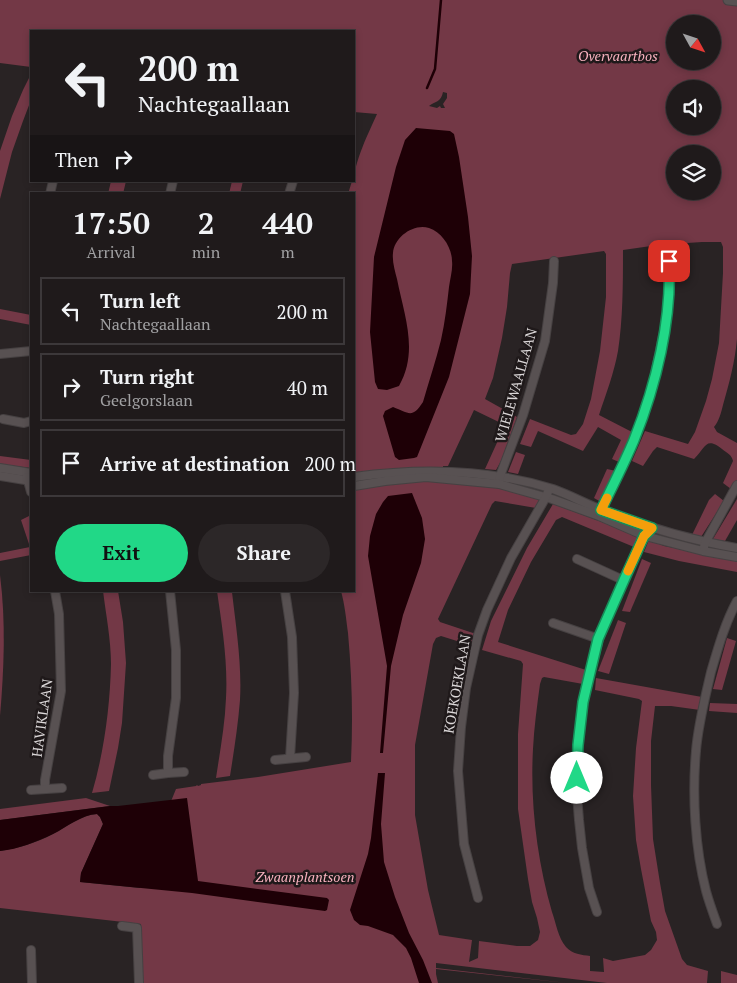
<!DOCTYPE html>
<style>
:root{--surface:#1f1a1b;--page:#2c2728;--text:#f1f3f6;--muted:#a1a1a3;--line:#3c383a;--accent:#21d887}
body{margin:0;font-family:"PT Serif",serif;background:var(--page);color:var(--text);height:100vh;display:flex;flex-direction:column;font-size:19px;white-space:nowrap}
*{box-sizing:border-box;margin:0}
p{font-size:16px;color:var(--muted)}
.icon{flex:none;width:28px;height:28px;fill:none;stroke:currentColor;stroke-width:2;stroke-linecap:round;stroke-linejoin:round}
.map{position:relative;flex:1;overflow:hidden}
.panel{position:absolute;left:30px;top:192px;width:325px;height:400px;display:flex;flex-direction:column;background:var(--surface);border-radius:0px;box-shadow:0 2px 8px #0003,0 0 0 1px var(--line)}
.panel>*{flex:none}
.top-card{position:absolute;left:30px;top:30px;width:325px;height:152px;border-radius:0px;box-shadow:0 2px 8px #0003,0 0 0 1px var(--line);background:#1f1a1b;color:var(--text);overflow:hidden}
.needle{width:32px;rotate:130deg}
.fabs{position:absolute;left:666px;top:15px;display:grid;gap:10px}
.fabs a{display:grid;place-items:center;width:55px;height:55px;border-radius:50%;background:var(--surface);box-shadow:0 2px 8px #0003,0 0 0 1px var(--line);font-size:25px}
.pin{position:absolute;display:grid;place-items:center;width:42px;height:42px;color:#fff;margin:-21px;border-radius:10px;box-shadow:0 2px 8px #0006}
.me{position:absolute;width:55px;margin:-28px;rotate:0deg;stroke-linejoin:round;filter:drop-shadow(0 0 4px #0008)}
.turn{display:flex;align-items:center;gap:18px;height:105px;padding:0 25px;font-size:22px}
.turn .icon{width:65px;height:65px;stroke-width:2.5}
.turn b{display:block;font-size:35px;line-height:42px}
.then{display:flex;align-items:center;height:48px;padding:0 25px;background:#0003;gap:10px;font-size:19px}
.eta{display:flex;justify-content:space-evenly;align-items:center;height:85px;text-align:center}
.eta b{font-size:30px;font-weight:700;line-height:35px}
.cta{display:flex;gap:10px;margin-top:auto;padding:10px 25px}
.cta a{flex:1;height:58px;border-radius:30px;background:var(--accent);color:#111;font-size:20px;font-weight:700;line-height:58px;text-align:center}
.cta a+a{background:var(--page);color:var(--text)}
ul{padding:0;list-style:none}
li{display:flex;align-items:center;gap:15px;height:68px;margin:0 10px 8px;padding:0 15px;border:2px solid var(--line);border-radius:0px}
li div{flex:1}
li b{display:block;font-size:19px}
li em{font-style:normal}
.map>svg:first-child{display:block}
.green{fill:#733846;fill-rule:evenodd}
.water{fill:#1e0006}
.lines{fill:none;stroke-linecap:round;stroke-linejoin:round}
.stream{stroke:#1e0006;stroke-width:2.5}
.minor-casing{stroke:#464142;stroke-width:10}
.tertiary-casing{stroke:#464142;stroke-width:11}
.minor{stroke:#585152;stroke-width:8}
.tertiary{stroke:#585152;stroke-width:9}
.route-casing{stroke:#158c58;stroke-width:12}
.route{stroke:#21d887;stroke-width:9}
.slow{stroke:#f59e0b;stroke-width:9}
.labels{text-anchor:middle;stroke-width:5;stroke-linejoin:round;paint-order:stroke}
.park-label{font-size:14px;font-style:italic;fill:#f9b2bf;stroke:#1f191a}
.street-label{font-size:14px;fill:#dbd7d8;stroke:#1f191a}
</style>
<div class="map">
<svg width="737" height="983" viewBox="0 0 737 983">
<rect width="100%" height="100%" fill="#292324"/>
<g class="green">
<path d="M0,0H737V339C735,362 729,384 723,405C721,413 719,421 714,427L717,432L737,443V480L731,489L723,483L733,461C732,455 727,453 722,449C705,436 706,448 694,459L657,447L653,451L643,466L632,461L645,431L688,444L695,432L706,401L712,379L719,343L723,273V247L721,242H702L658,245L623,250C623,282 623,319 618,351C614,373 606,394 599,415L632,432L619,462L612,459L621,440L598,427L583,451L538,431L531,447L520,444L530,419L571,435L576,434L583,424L591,399L600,351L606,297V254L604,251L512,264L510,273L507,307L502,338L493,378L485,399L517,417L501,461L496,470L485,469L505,425L474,410L448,466H443V481L498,487L539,499L538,505L536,508L495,501L492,504L438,619L440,622L476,634L473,646L441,636L436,638L433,644L415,745V815L428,890L439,935L472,940L469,962L478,958L479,941L517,946H530L538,940L540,932L537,918L532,902L528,879L518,809V734L523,664L521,661L482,650L491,621L527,548L553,504L640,536L634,547L562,517L556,520L531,562L508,610L498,642L586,670L583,684L544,677L542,678L540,684C537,706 534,728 533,749C530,803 537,860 552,912C556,923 558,938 566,947C572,954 582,955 590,956V971L604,972L603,958L613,961L645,955L651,950L657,940L656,932L651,921L641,869L636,840L633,796L636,748L642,701L639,699L595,690L596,678L702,697L700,710L671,706H655L651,741V785L653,839L660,883L665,911L682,959L687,965L708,971L707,983H607L436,963V968L567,983L436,969V974L438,983H143L141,924L0,908V851C19,848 36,843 53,834C67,827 81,815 97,814L100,817L103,824L81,873L80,882L140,888V877L176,789L196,786L197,785L198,786L201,785V784L258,777L351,762C353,718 352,677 348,633C346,618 345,606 341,591H354V194H348L352,181H354C354,162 369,132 377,114L354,112V31H31V67L0,63ZM675,24H712V61H675ZM675,89H712V126H675ZM443,92L447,93V98L443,104L445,108H441L440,106L437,108L429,106C436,101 441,102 443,92ZM675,154H712V191H675Z"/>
<polygon points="31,74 31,100 23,121 12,152 0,199 0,151 12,116 23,90"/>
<polygon points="111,181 126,181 123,194 108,194"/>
<polygon points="232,181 243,181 240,194 229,194"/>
<polygon points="0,309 31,315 31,325 0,319"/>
<polygon points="516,452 525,455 518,474 508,472"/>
<polygon points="0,456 31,460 31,468 0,464"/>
<polygon points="607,469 616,471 601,502 594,498"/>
<polygon points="715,494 724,501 701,537 692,535 709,500"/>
<polygon points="737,499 737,520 725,541 713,539"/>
<polygon points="31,515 31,555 0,561 0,553 30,547 21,520"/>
<polygon points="649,540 664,546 737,560 737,572 679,561 644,552"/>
<polygon points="642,559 651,563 630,612 622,611"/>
<path d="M0,575C6,622 4,669 0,716Z"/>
<path d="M103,591H118L123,622L126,663L122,723L118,748L109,791L92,793C104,752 110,707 111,664C111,640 106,615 103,591Z"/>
<path d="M217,591H234L232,592C236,627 242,664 240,700C238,725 234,751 230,776L216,778C220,751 225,725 226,698C228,662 222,626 217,591Z"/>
<polygon points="618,620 626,623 609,674 598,671"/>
<polygon points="727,638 736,641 722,690 713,689"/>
<polygon points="710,703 737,704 737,713 709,711"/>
<polygon points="86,798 110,806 0,820 0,809"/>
<polygon points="721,971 737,975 737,983 721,983"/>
</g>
<g class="water">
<path d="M416,128L450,131L454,134L459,157L468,217L472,256L470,294L449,377L417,457L414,458L399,460L395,457L383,416L385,411L393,407C409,413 412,419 423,402C429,381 436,360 441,340C445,322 447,304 449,287C450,279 453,269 452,261C452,248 442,232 429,228C414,223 394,237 393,253C392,261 395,271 397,279C404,315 419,351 399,386L387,390L378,389L375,382L370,332L374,257L396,167L405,140Z"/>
<polygon points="412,493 422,518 425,539 421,563 403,615 391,666 383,753 380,753 387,666 368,556 370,536 376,514 383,502 388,496"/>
<polygon points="378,773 385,773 381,824 384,862 395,897 409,933 423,960 432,983 419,983 411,958 406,948 393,935 368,926 360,925 354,920 350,910 368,854 371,838"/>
<path d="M187,798L198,881L327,898L329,900L327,910L325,911L192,893L80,882L81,873L103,824L100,817L97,814C81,815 67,827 53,834C36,842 19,849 0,851V820L110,806H118Z"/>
</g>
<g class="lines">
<polyline class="stream" points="427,88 435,69 441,0"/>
<defs>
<g id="minor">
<polyline points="50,194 53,181"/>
<polyline points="170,194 173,181"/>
<polyline points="289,194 293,181"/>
<polyline points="0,354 31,351"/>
<polyline points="3,419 24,423 31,421"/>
<polyline points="0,468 31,473"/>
<polyline points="0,476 31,481"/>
<polyline points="27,477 31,492"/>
<path d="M354,477C420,468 489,469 553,489C570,495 586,504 602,510C646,527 690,540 737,548"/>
<polyline points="499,481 500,476 523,415 545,341 553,283 554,261"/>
<polyline points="354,486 385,481 426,477 499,484 552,499 599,516 645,536 703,551 737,557"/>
<polyline points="600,514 634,440 652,389 666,321 670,276 670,246"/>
<polyline points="704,547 705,543 737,485"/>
<polyline points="577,559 623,580"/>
<polyline points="285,591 292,637 294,693 290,758"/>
<polyline points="553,623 599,639"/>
<polyline points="275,760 306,757"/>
<polyline points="168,773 168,756 176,698 176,650 170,591"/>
<polyline points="153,775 168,773 184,772"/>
<polyline points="45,789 45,780 61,691 59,614 55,591"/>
<polyline points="31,790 62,788"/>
<polyline points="478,898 464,844 458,771 461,727 466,688 478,635 487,610 511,558 546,497 549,489"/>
<polyline points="597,912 589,888 582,848 579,820 577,795 578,745 583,702 599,639 623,580 645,536 652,528"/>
<path d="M717,924C713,913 709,902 706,891C695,848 692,796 696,751C698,725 705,698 711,672C718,648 725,623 737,601"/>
<polyline points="122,926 137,928 139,983"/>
<polyline points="31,950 32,983"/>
</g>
<polyline id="tertiary" points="728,0 737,1"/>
</defs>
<use href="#minor" class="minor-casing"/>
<use href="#tertiary" class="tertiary-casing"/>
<use href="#minor" class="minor"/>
<use href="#tertiary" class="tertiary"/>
</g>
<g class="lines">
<defs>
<path id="route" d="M577,778L578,745L583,702L598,639L624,580L644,536L652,528L601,510C612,487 624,464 634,440C656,385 672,320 669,261"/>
</defs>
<use href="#route" class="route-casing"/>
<use href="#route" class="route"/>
<polyline class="slow" points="607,498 601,510 652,528 644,536 628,571"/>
</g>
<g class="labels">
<g class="park-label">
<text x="618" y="61">Overvaartbos</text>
<text x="305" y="882">Zwaanplantsoen</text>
</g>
<g class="street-label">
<text transform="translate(516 385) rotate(-74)" y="5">WIELEWAALLAAN</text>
<text transform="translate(457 684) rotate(-80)" y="5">KOEKOEKLAAN</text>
<text transform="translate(42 718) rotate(-82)" y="5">HAVIKLAAN</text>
</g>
</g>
</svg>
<div class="fabs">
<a><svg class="needle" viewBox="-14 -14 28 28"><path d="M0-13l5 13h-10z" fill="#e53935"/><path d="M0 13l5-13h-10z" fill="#a1a1a3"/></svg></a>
<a><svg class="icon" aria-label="sound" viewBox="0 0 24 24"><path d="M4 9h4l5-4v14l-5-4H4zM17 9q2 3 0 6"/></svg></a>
<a><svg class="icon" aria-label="layers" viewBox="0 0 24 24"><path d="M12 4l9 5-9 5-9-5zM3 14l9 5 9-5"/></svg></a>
</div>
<div class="pin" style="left:669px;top:261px;background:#d93025"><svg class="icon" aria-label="arrive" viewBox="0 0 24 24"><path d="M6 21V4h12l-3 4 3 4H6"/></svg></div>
<svg class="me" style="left:577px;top:778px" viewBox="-20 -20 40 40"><circle r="19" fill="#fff"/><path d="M0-13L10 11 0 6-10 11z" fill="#21d887"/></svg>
<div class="top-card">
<div class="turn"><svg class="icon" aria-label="left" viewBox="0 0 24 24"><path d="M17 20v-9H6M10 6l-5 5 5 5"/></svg><div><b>200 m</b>Nachtegaallaan</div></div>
<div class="then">Then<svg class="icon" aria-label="right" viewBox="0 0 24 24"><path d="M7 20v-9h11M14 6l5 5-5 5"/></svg></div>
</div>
<section class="panel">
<div class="eta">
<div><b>17:50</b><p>Arrival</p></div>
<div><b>2</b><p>min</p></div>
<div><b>440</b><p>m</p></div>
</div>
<ul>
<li><svg class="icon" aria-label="left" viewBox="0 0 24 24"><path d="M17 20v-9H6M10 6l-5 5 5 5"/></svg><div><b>Turn left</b><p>Nachtegaallaan</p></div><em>200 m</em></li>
<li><svg class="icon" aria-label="right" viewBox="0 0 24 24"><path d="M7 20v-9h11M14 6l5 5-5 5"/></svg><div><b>Turn right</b><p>Geelgorslaan</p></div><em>40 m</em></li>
<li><svg class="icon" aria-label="arrive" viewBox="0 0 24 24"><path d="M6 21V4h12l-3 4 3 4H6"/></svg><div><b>Arrive at destination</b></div><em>200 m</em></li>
</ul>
<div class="cta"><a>Exit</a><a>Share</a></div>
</section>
</div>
